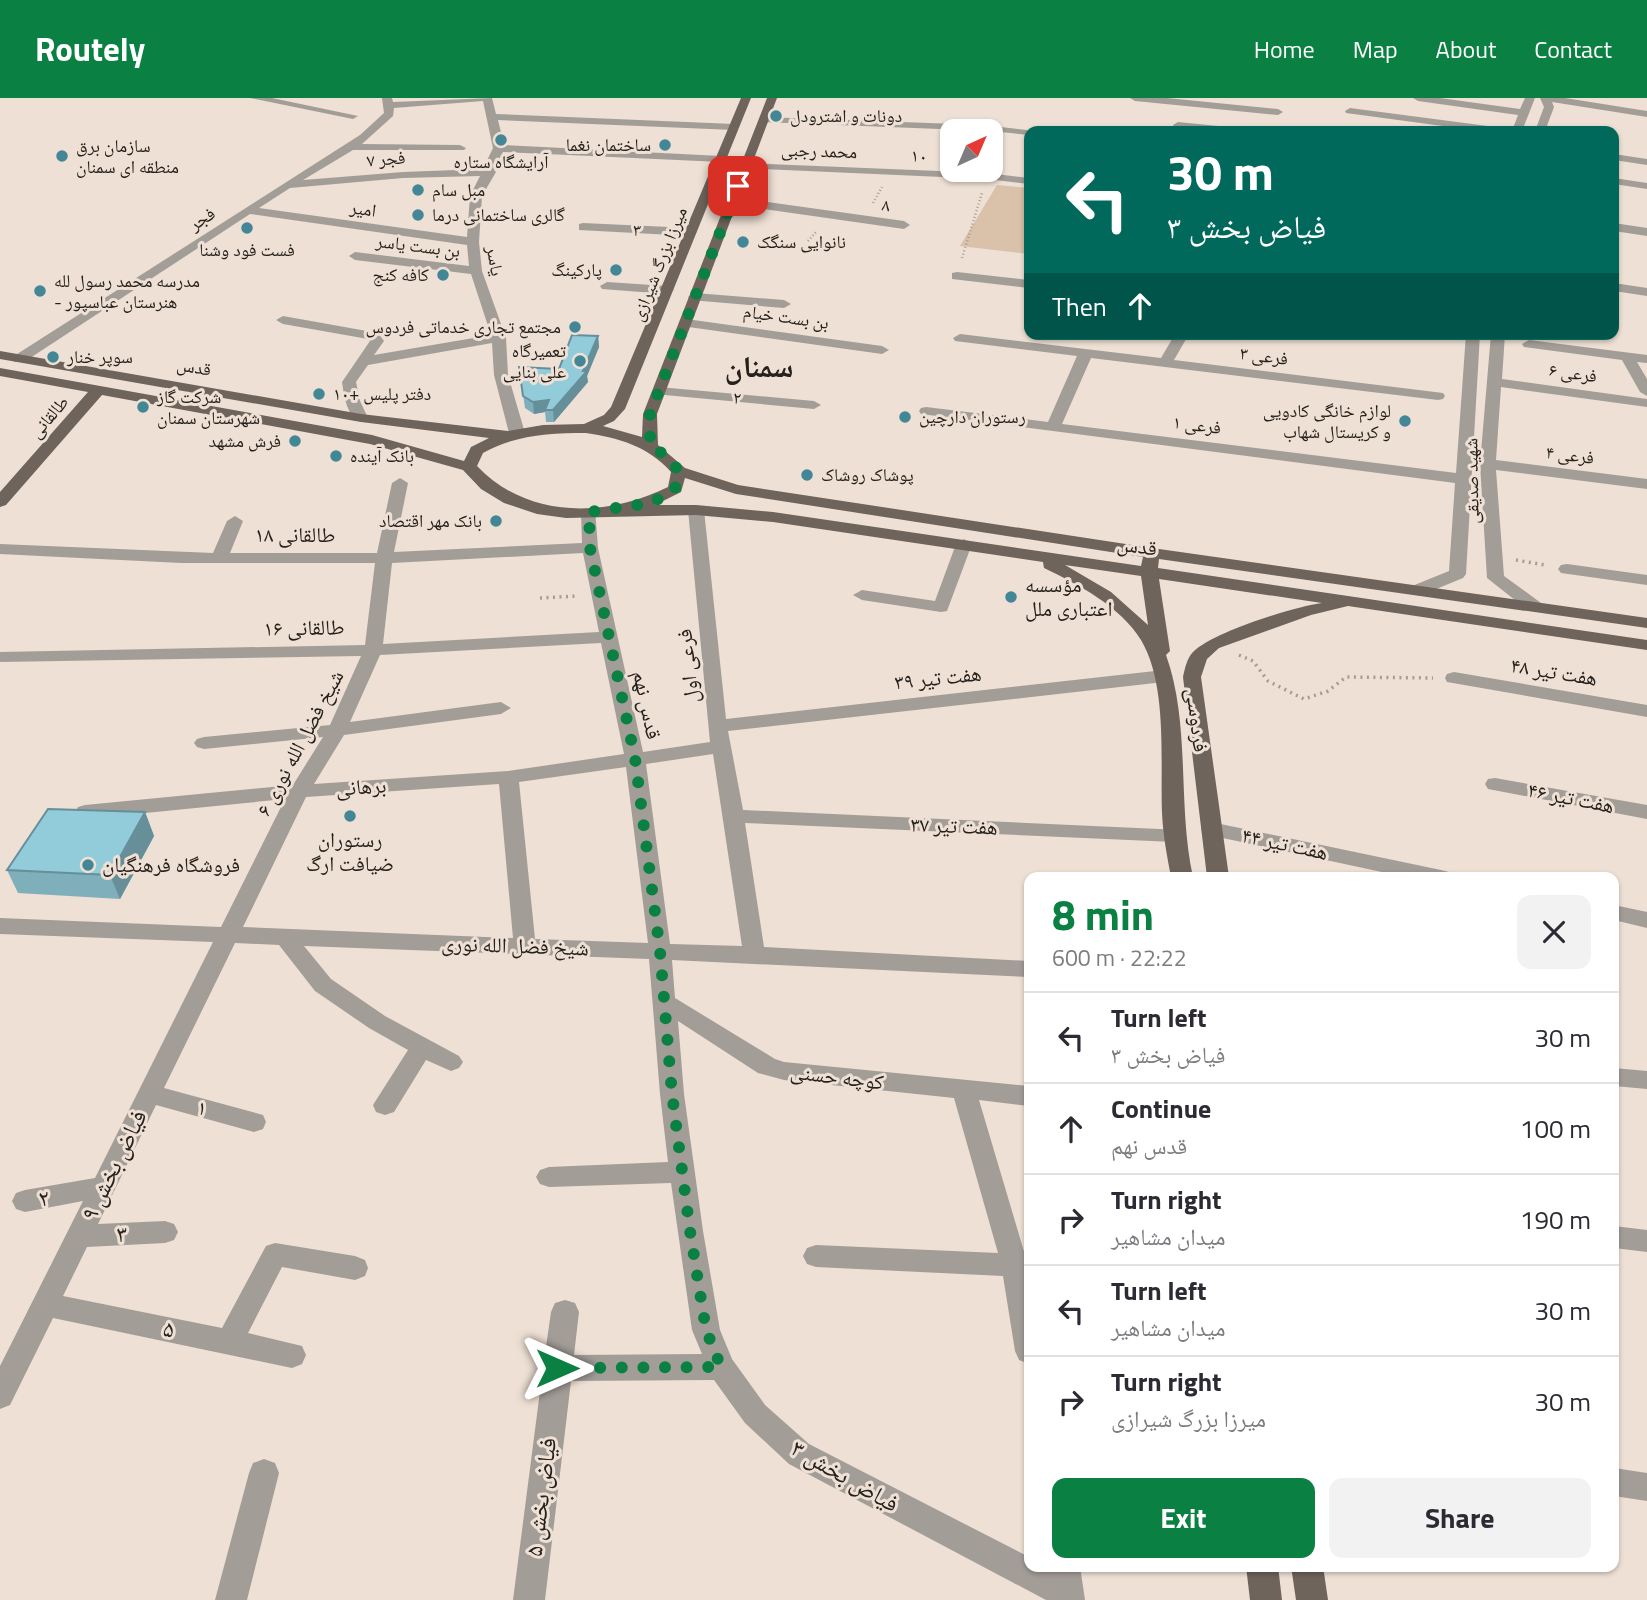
<!DOCTYPE html>
<meta charset="utf-8">
<style>
:root{--surface:#fff;--page:#f2f2f3;--text:#2b2b33;--muted:#7c7c81;--line:#e1e1e2;--accent:#0b8043}
body{margin:0;font-family:"Titillium Web","Noto Naskh Arabic",sans-serif;background:var(--page);color:var(--text);height:100vh;display:flex;flex-direction:column;font-size:26px;white-space:nowrap}
*{box-sizing:border-box;margin:0}
p{font-size:23px;color:var(--muted)}
.icon{flex:none;width:38px;height:38px;fill:none;stroke:currentColor;stroke-width:2;stroke-linecap:round;stroke-linejoin:round}
.map{position:relative;flex:1;overflow:hidden}
.sheet{position:absolute;left:1024px;top:774px;width:595px;height:700px;display:flex;flex-direction:column;background:var(--surface);border-radius:14px;box-shadow:0 2px 5px #0004}
.sheet>*{flex:none}
.guide{position:absolute;left:1024px;top:28px;width:595px;height:214px;border-radius:14px;box-shadow:0 2px 5px #0004;background:#00695c;color:#fff;overflow:hidden}
.needle{width:46px;rotate:44deg}
.tools{position:absolute;left:940px;top:21px;display:grid;gap:14px}
.tools a{display:grid;place-items:center;width:63px;height:63px;border-radius:14px;background:var(--surface);box-shadow:0 2px 5px #0004;font-size:35px}
.pin{position:absolute;display:grid;place-items:center;width:60px;height:60px;color:#fff;margin:-30px;border-radius:14px;box-shadow:0 4px 10px #0006}
.me{position:absolute;width:77px;margin:-38px;rotate:90deg;stroke-linejoin:round;filter:drop-shadow(0 0 5px #0008)}
.turn{display:flex;align-items:center;gap:24px;height:147px;padding:0 28px;font-size:32px}
.turn .icon{width:91px;height:91px;stroke-width:2.5}
.turn b{display:block;font-size:49px;line-height:60px}
.then{display:flex;align-items:center;height:66px;padding:0 28px;background:#0003;gap:14px;font-size:26px}
.round{display:grid;place-items:center;flex:none;width:74px;height:74px;border-radius:14px;background:var(--page)}
.headline{display:flex;align-items:center;justify-content:space-between;height:119px;padding:0 28px}
h1{font-size:42px;font-weight:700;line-height:52px;color:var(--accent)}
.cta{display:flex;gap:14px;margin-top:auto;padding:14px 28px}
.cta a{flex:1;height:80px;border-radius:14px;background:var(--accent);color:#fff;font-size:28px;font-weight:700;line-height:80px;text-align:center}
.cta a+a{background:var(--page);color:var(--text)}
ul{padding:0;list-style:none}
li{display:flex;align-items:center;gap:21px;height:91px;padding:0 28px;border-top:2px solid var(--line)}
li div{flex:1}
li b{display:block;font-size:26px}
li em{font-style:normal}
header{display:flex;align-items:center;gap:42px;box-sizing:border-box;height:98px;padding:0 35px;background:var(--accent);color:#fff}
header strong{font-size:33px}
nav{display:flex;gap:38px;margin-inline-start:auto;font-size:24px}
.map>svg:first-child{display:block}
.green{fill:#dac1aa}
.lines{fill:none;stroke-linecap:round;stroke-linejoin:round}
.path-far1{stroke:#a79c93;stroke-width:2.5;stroke-dasharray:1 2.5;stroke-linecap:butt}
.path{stroke:#a79c93;stroke-width:3.5;stroke-dasharray:2 4.5;stroke-linecap:butt}
.minor{fill:#a39d98;fill-rule:evenodd}
.major{fill:#6e645b;fill-rule:evenodd}
.wall{fill:#7eafbb}
.shaded-wall{fill:#668f99}
.building{fill:#92ccda;stroke:#668f99;stroke-width:2}
.route{stroke:#0b8043;stroke-width:12;stroke-dasharray:0 21.6}
.poi-dot{fill:#438696;stroke:#eee0d4;stroke-width:2.5}
.labels{text-anchor:middle;stroke-width:6;stroke-linejoin:round;paint-order:stroke}
.far-poi-label{font-size:18px;fill:#26211c;stroke:#eee0d4;text-anchor:start}
.far-street-label{font-size:18px;fill:#26211c;stroke:#eee0d4}
.street-label{font-size:21px;fill:#26211c;stroke:#eee0d4}
.poi-label{font-size:21px;fill:#26211c;stroke:#eee0d4;text-anchor:start}
.near-street-label{font-size:24px;fill:#26211c;stroke:#eee0d4}
.far-town-label{font-size:30px;font-weight:bold;fill:#26211c;stroke:#eee0d4}
</style>
<header>
<strong>Routely</strong>
<nav><a>Home</a><a>Map</a><a>About</a><a>Contact</a></nav>
</header>
<div class="map">
<svg width="1647" height="1502" viewBox="0 0 1647 1502">
<rect width="100%" height="100%" fill="#eee0d4"/>
<polygon class="green" points="997,87 1029,90 1029,156 960,148"/>
<g class="lines">
<g class="path-far1">
<polyline points="873,105 882,89"/>
<polyline points="808,143 816,134"/>
<polyline points="962,160 982,95"/>
</g>
<g class="path">
<polyline points="1516,462 1545,467"/>
<polyline points="540,500 578,498"/>
<polyline points="1239,557 1253,563 1268,583 1304,601 1328,593 1346,579 1433,580"/>
</g>
<g class="minor">
<polygon points="250,0 272,0 358,18 353,21"/>
<path d="M382,0H392L393,4L492,0L496,16L734,26L739,29L734,32L498,22L504,47L721,58L727,61L721,64L503,54L494,72L496,74L482,98L479,144L482,173L506,240L508,277L525,335L522,338L517,340L509,335L494,277L492,245L368,267L356,284L360,303L368,320L361,324C347,320 344,297 342,284L370,243L368,241L283,226L276,222L283,218L378,235L384,243L374,257L491,237L471,176L355,162L349,158L355,154L469,168L467,147L250,116L24,264H14V258L360,37L384,15ZM483,3L493,50L483,71L403,74L303,82L353,52H464L466,50L460,47L362,46L393,18L394,10ZM480,78L470,98L467,139L259,110L290,90L403,80Z"/>
<polygon points="1130,0 1167,0 1278,11 1283,14 1278,17 1135,3"/>
<polygon points="1413,0 1440,0 1520,11 1525,0 1535,0 1522,33 1512,33 1518,17 1418,3"/>
<polygon points="1540,0 1565,0 1647,13 1647,19 1552,4 1554,9 1545,33 1535,33 1544,9"/>
<polygon points="1350,10 1503,30 1508,33 1480,33 1346,15 1345,13"/>
<polygon points="763,19 984,27 1034,33 1029,33 1029,37 990,33 759,24 759,20"/>
<polygon points="1178,24 1238,30 1243,33 1208,33 1174,29 1173,27"/>
<polygon points="1614,56 1647,61 1647,67 1614,62"/>
<polygon points="746,65 987,75 1029,80 1029,86 987,81 742,70 742,66"/>
<polygon points="1614,80 1647,85 1647,91 1614,86"/>
<polygon points="732,99 904,123 910,127 904,131 728,106 726,103"/>
<polygon points="583,125 691,130 697,134 691,138 579,132 579,126"/>
<polygon points="1614,125 1647,130 1647,138 1614,133"/>
<polygon points="957,174 1029,182 1029,190 952,181 952,175"/>
<polygon points="607,184 667,188 674,192 667,196 602,191 600,188"/>
<polygon points="1614,185 1647,190 1647,198 1614,193"/>
<polygon points="695,195 784,202 791,206 784,210 690,202 688,199"/>
<polygon points="686,221 882,248 889,252 882,256 681,228 679,225"/>
<polygon points="960,236 1161,260 1175,236 1189,236 1174,262 1443,295 1445,298 1443,301 1438,302 1091,260 1062,326 1456,375 1466,236 1480,236 1466,476 1463,480 1424,496 1418,497 1409,492 1412,488 1449,473 1455,385 921,316 919,313 921,310 926,309 1048,324 1077,258 955,243 953,240"/>
<polygon points="1491,236 1505,236 1502,281 1647,301 1647,309 1501,289 1496,362 1647,381 1647,391 1496,372 1504,478 1541,505 1544,509 1541,513 1529,513 1487,480 1480,366"/>
<polygon points="1529,242 1647,257 1647,265 1637,264 1647,281 1647,298 1640,294 1622,262 1524,249 1522,246"/>
<polygon points="659,289 814,303 821,307 814,311 654,296 652,293"/>
<path d="M400,380L408,385L394,454L582,445L581,414L583,411H595L598,450L643,654L710,644L688,412L696,407L704,412L726,621L1164,572L1173,578L1164,584L728,633L743,712L1181,732L1184,737L1181,742L1174,744L745,725L764,849L1029,863V879L672,862L675,900L775,961L784,964L1029,988V1008L979,1002L1028,1167L1029,1266L1019,1262L1015,1253L1003,1178L816,1169L807,1166L803,1158L807,1150L816,1147L998,1155L954,1000L784,982L758,975L678,923L684,996L703,1133L720,1232L732,1261L765,1307L809,1346L1029,1459V1468H1080L1085,1502H1046L789,1366L745,1325L714,1282L571,1283L545,1502H513L543,1270L551,1214L555,1205L565,1202L575,1205L579,1214L574,1257L702,1256L692,1232L671,1085L549,1089L540,1086L536,1079L540,1072L549,1069L668,1064L660,996L649,861L304,848L331,881L385,918L459,958L463,964L459,970L451,973L426,962L394,1014L385,1017L376,1014L373,1007L408,952L369,930L315,893L279,847L235,845L164,990L263,1017L266,1024L263,1031L254,1034L156,1007L98,1126L165,1123L174,1126L178,1134L174,1142L165,1145L87,1149L63,1198L222,1230L266,1148L275,1145L355,1158L365,1162L368,1170L365,1178L355,1182L282,1169L248,1235L302,1248L306,1257L302,1266L292,1270L53,1220L10,1307L0,1311V1268L83,1103L25,1114L16,1111L12,1103L16,1095L25,1092L95,1080L213,844L0,836V820L221,829L285,701L85,721L78,719L75,714L78,709L85,707L293,687L323,639L204,651L197,649L194,645L197,641L204,639L330,627L361,558L0,564V554L365,547L375,465H181L0,456V446L213,455L227,423L235,418L243,423L230,455H377L392,385ZM583,455L599,534L383,546L392,465ZM601,545L624,656L508,673L314,686L344,637L501,616L511,610L501,604L350,624L380,557ZM713,656L742,848L670,846L646,666ZM626,669L648,845L535,841L519,684ZM499,686L513,840L243,829L306,699Z"/>
<polygon points="964,441 972,446 947,513 941,514 862,502 853,497 862,492 935,503 956,446"/>
<polygon points="1567,466 1647,477 1647,487 1561,475 1558,471 1561,467"/>
<polygon points="1454,574 1647,607 1647,619 1447,584 1445,580 1447,576"/>
<polygon points="1495,680 1647,707 1647,721 1488,691 1485,686 1488,681"/>
<polygon points="1211,724 1441,772 1449,774 1452,779 1405,779 1204,736 1201,731 1204,726"/>
<polygon points="1614,807 1647,814 1647,830 1614,822"/>
<polygon points="1614,970 1647,973 1647,991 1614,988"/>
<polygon points="1614,1128 1647,1132 1647,1154 1614,1150"/>
<polygon points="264,1361 275,1365 279,1375 247,1502 215,1502 249,1375 253,1365"/>
<polygon points="1614,1370 1647,1375 1647,1403 1614,1398"/>
</g>
<g class="major">
<path d="M741,0H751L625,311L614,323L603,328L642,339L643,316L767,0H777L657,316L658,347L685,370L738,387L790,395L1152,450L1647,520V530L1159,461L1158,470L1647,542V552L1348,508L1311,517L1219,550L1207,561L1201,579L1229,779H1207L1183,579C1185,570 1187,560 1193,554C1213,534 1293,509 1322,505L1159,481L1170,553L1166,557C1191,627 1177,707 1193,779H1171C1167,758 1163,737 1162,715C1160,665 1168,587 1141,542C1120,508 1079,487 1044,470L1043,464L773,424L696,417L566,420L537,416L504,405L481,391L463,372L370,346L102,297L6,407L0,409V394L88,294L0,278V270L372,337L464,363L471,349L489,340L361,324L0,261V253L361,316L508,333L543,327L584,326L604,317L611,309ZM586,335C619,340 648,348 671,374L668,389C606,420 527,421 477,368L483,355C515,337 549,335 586,335ZM685,380L736,396L1143,459L1141,468L773,414L696,407H655L681,394ZM1065,467L1141,478L1148,527L1111,494Z"/>
<polygon points="1246,1468 1278,1468 1282,1502 1250,1502"/>
<polygon points="1291,1468 1323,1468 1328,1502 1296,1502"/>
</g>
</g>
<g class="wall">
<polygon points="598,238 599,249 587,278 588,284 554,324 546,324 545,314 534,316 525,310 519,269 559,271"/>
<polygon points="145,714 154,738 120,801 18,795 7,772"/>
</g>
<g class="shaded-wall">
<polygon points="598,238 599,249 587,278 588,284 554,324 553,312 583,273"/>
<polygon points="549,302 545,314 534,316 533,304"/>
<polygon points="145,714 154,738 120,801 110,777"/>
</g>
<g class="building">
<polygon points="572,237 598,238 583,273 587,273 553,312 545,312 549,302 533,304 523,298 519,269 559,271"/>
<polygon points="48,711 145,714 110,777 7,772"/>
</g>
<g class="lines">
<polyline class="route" points="557,1270 721,1269 706,1232 690,1133 672,996 660,853 635,660 590,450 589,414 651,405 675,391 679,373 666,358 650,347 650,316 738,88"/>
</g>
<g class="poi-dot">
<circle cx="776" cy="18" r="7"/>
<circle cx="501" cy="42" r="7"/>
<circle cx="665" cy="47" r="7"/>
<circle cx="62" cy="58" r="7"/>
<circle cx="418" cy="92" r="7"/>
<circle cx="418" cy="117" r="7"/>
<circle cx="247" cy="130" r="7"/>
<circle cx="743" cy="144" r="7"/>
<circle cx="616" cy="172" r="7"/>
<circle cx="443" cy="177" r="7"/>
<circle cx="40" cy="193" r="7"/>
<circle cx="575" cy="229" r="7"/>
<circle cx="53" cy="259" r="7"/>
<circle cx="580" cy="263" r="7"/>
<circle cx="319" cy="296" r="7"/>
<circle cx="143" cy="309" r="7"/>
<circle cx="905" cy="319" r="7"/>
<circle cx="1405" cy="323" r="7"/>
<circle cx="295" cy="343" r="7"/>
<circle cx="336" cy="358" r="7"/>
<circle cx="807" cy="377" r="7"/>
<circle cx="496" cy="423" r="7"/>
<circle cx="1011" cy="499" r="7"/>
<circle cx="350" cy="718" r="7"/>
<circle cx="88" cy="767" r="7"/>
</g>
<g class="labels">
<g class="far-poi-label">
<text x="790" y="24">دونات و اشترودل</text>
<text x="651" y="53" text-anchor="end">ساختمان نغما</text>
<text x="76" y="54">سازمان برق<tspan x="76" dy="21">منطقه ای سمنان</tspan></text>
<text x="501" y="70" text-anchor="middle">آرایشگاه ستاره</text>
<text x="432" y="98">مبل سام</text>
<text x="432" y="123">گالری ساختمانی درما</text>
<text x="757" y="150">نانوایی سنگک</text>
<text x="247" y="158" text-anchor="middle">فست فود وشنا</text>
<text x="602" y="178" text-anchor="end">پارکینگ</text>
<text x="429" y="183" text-anchor="end">کافه کنج</text>
<text x="54" y="189">مدرسه محمد رسول لله<tspan x="54" dy="21">- هنرستان عباسپور</tspan></text>
<text x="561" y="235" text-anchor="end">مجتمع تجاری خدماتی فردوس</text>
<text x="566" y="259" text-anchor="end">تعمیرگاه<tspan x="566" dy="21">علی بنایی</tspan></text>
<text x="67" y="265">سوپر خنار</text>
<text x="333" y="302">دفتر پلیس +۱۰</text>
<text x="157" y="305">شرکت گاز<tspan x="157" dy="21">شهرستان سمنان</tspan></text>
<text x="1391" y="319" text-anchor="end">لوازم خانگی کادویی<tspan x="1391" dy="21">و کریستال شهاب</tspan></text>
<text x="919" y="325">رستوران دارچین</text>
<text x="281" y="349" text-anchor="end">فرش مشهد</text>
<text x="350" y="364">بانک آینده</text>
<text x="821" y="383">پوشاک روشاک</text>
<text x="482" y="429" text-anchor="end">بانک مهر اقتصاد</text>
</g>
<g class="far-street-label">
<text transform="translate(819 53) rotate(2)" y="6">محمد رجبی</text>
<text transform="translate(919 58) rotate(3)" y="6">۱۰</text>
<text transform="translate(386 61) rotate(-5)" y="6">فجر ۷</text>
<text transform="translate(886 107) rotate(8)" y="6">۸</text>
<text transform="translate(363 111) rotate(8)" y="6">امیر</text>
<text transform="translate(202 121) rotate(-33)" y="6">فجر</text>
<text transform="translate(637 132) rotate(3)" y="6">۳</text>
<text transform="translate(418 148) rotate(7)" y="6">بن بست یاسر</text>
<text transform="translate(495 163) rotate(80)" y="6">یاسر</text>
<text transform="translate(659 166) rotate(-68)" y="6">میرزا بزرگ شیرازی</text>
<text transform="translate(786 219) rotate(8)" y="6">بن بست خیام</text>
<text transform="translate(1264 258) rotate(7)" y="6">فرعی ۳</text>
<text transform="translate(194 269) rotate(10)" y="6">قدس</text>
<text transform="translate(1573 275) rotate(8)" y="6">فرعی ۶</text>
<text transform="translate(737 300) rotate(5)" y="6">۲</text>
<text transform="translate(49 319) rotate(-49)" y="6">طالقانی</text>
<text transform="translate(1197 327) rotate(7)" y="6">فرعی ۱</text>
<text transform="translate(1570 357) rotate(7)" y="6">فرعی ۴</text>
<text transform="translate(1472 383) rotate(-91)" y="6">شهید صدیقی</text>
</g>
<g class="street-label">
<text x="295" y="444">طالقانی ۱۸</text>
<text transform="translate(1137 448) rotate(8)" y="7">قدس</text>
<text transform="translate(304 530) rotate(-1)" y="7">طالقانی ۱۶</text>
<text transform="translate(688 568) rotate(-96)" y="7">فرعی اول</text>
<text transform="translate(1554 574) rotate(9)" y="7">هفت تیر ۴۸</text>
<text transform="translate(938 580) rotate(-6)" y="7">هفت تیر ۳۹</text>
<text transform="translate(647 607) rotate(78)" y="7">قدس نهم</text>
<text transform="translate(1197 622) rotate(83)" y="7">فردوسی</text>
<text transform="translate(300 645) rotate(-62)" y="7">شیخ فضل الله نوری ۶</text>
<text transform="translate(361 689) rotate(-4)" y="7">برهانی</text>
<text transform="translate(1571 700) rotate(11)" y="7">هفت تیر ۴۶</text>
<text transform="translate(954 728) rotate(2)" y="7">هفت تیر ۳۷</text>
<text transform="translate(1285 746) rotate(12)" y="7">هفت تیر ۴۴</text>
<text transform="translate(515 848) rotate(2)" y="7">شیخ فضل الله نوری</text>
<text transform="translate(837 979) rotate(7)" y="7">کوچه حسنی</text>
<text transform="translate(202 1010) rotate(15)" y="7">۱</text>
</g>
<g class="poi-label">
<text x="1025" y="494">مؤسسه<tspan x="1025" dy="24">اعتباری ملل</tspan></text>
<text x="350" y="749" text-anchor="middle">رستوران<tspan x="350" dy="24">ضیافت ارگ</tspan></text>
<text x="102" y="774">فروشگاه فرهنگیان</text>
</g>
<g class="near-street-label">
<text transform="translate(114 1067) rotate(-64)" y="8">فیاض بخش ۹</text>
<text transform="translate(44 1100) rotate(-11)" y="8">۲</text>
<text transform="translate(122 1136) rotate(-3)" y="8">۳</text>
<text transform="translate(169 1231) rotate(12)" y="8">۵</text>
<text transform="translate(845 1378) rotate(30)" y="8">فیاض بخش ۳</text>
<text transform="translate(541 1399) rotate(-83)" y="8">فیاض بخش ۵</text>
</g>
<g class="far-town-label">
<text x="759" y="279">سمنان</text>
</g>
</g>
</svg>
<div class="tools">
<a><svg class="needle" viewBox="-14 -14 28 28"><path d="M0-13l5 13h-10z" fill="#e53935"/><path d="M0 13l5-13h-10z" fill="#7c7c81"/></svg></a>
</div>
<div class="pin" style="left:738px;top:88px;background:#d93025"><svg class="icon" aria-label="arrive" viewBox="0 0 24 24"><path d="M6 21V4h12l-3 4 3 4H6"/></svg></div>
<svg class="me" style="left:557px;top:1270px" viewBox="-20 -20 40 40"><path d="M0-17L14 15 0 8-14 15z" fill="#0b8043" stroke="#fff" stroke-width="4"/></svg>
<div class="guide">
<div class="turn"><svg class="icon" aria-label="left" viewBox="0 0 24 24"><path d="M17 20v-9H6M10 6l-5 5 5 5"/></svg><div><b>30 m</b>فیاض بخش ۳</div></div>
<div class="then">Then<svg class="icon" aria-label="ahead" viewBox="0 0 24 24"><path d="M12 20V5M6 11l6-6 6 6"/></svg></div>
</div>
<section class="sheet">
<div class="headline"><div><h1>8 min</h1><p>600 m · 22:22</p></div><a class="round"><svg class="icon" aria-label="close" viewBox="0 0 24 24"><path d="M6 6l12 12M18 6L6 18"/></svg></a></div>
<ul>
<li><svg class="icon" aria-label="left" viewBox="0 0 24 24"><path d="M17 20v-9H6M10 6l-5 5 5 5"/></svg><div><b>Turn left</b><p>فیاض بخش ۳</p></div><em>30 m</em></li>
<li><svg class="icon" aria-label="ahead" viewBox="0 0 24 24"><path d="M12 20V5M6 11l6-6 6 6"/></svg><div><b>Continue</b><p>قدس نهم</p></div><em>100 m</em></li>
<li><svg class="icon" aria-label="right" viewBox="0 0 24 24"><path d="M7 20v-9h11M14 6l5 5-5 5"/></svg><div><b>Turn right</b><p>میدان مشاهیر</p></div><em>190 m</em></li>
<li><svg class="icon" aria-label="left" viewBox="0 0 24 24"><path d="M17 20v-9H6M10 6l-5 5 5 5"/></svg><div><b>Turn left</b><p>میدان مشاهیر</p></div><em>30 m</em></li>
<li><svg class="icon" aria-label="right" viewBox="0 0 24 24"><path d="M7 20v-9h11M14 6l5 5-5 5"/></svg><div><b>Turn right</b><p>میرزا بزرگ شیرازی</p></div><em>30 m</em></li>
</ul>
<div class="cta"><a>Exit</a><a>Share</a></div>
</section>
</div>
